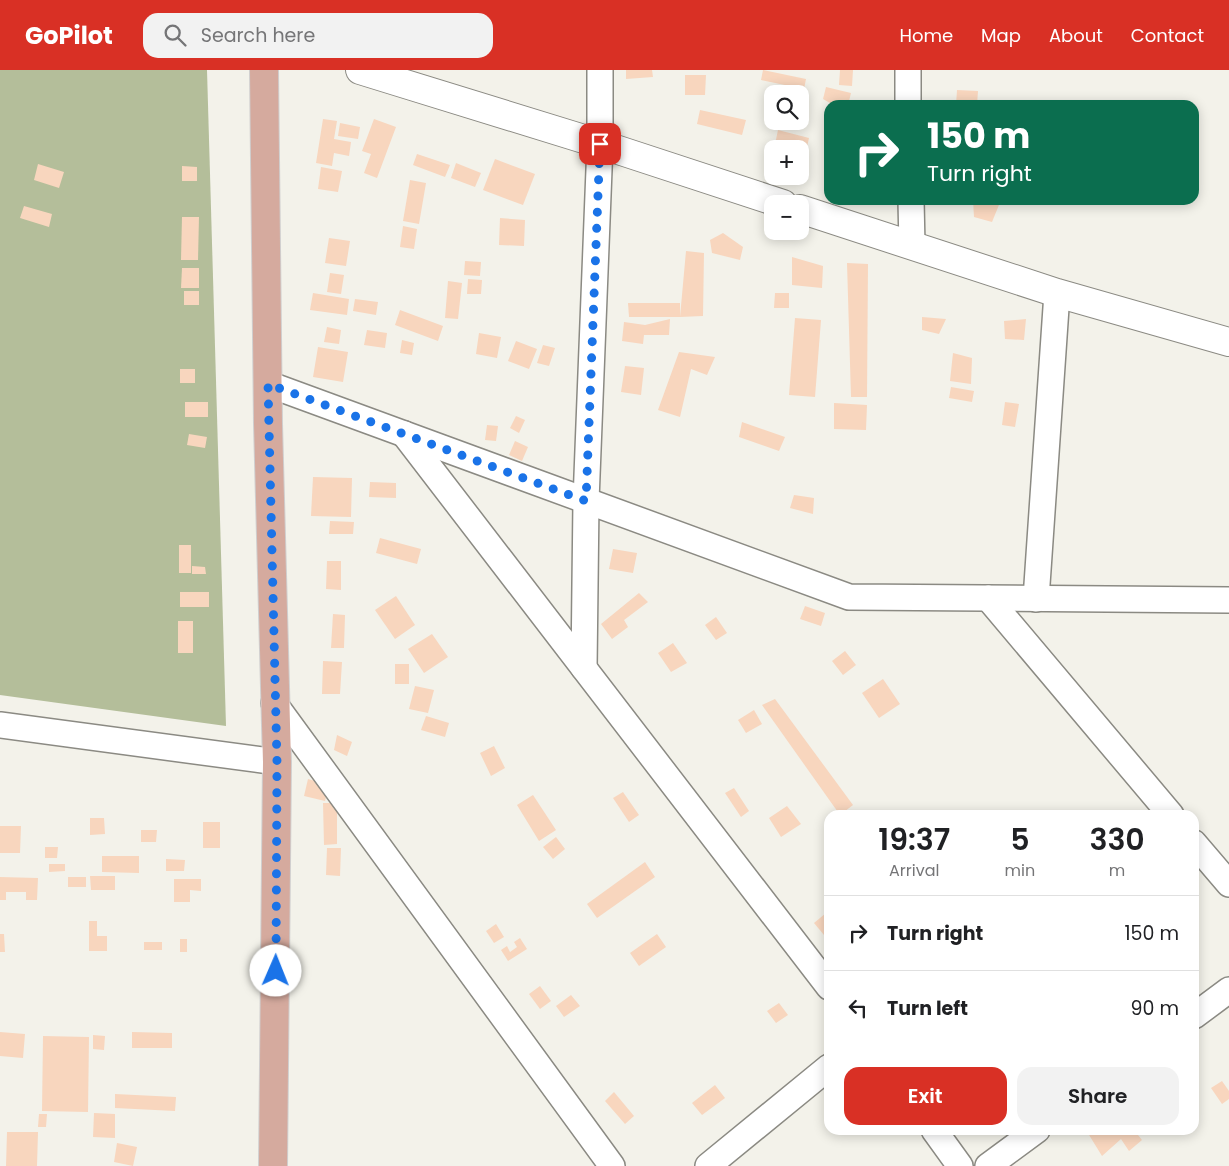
<!DOCTYPE html>
<meta charset="utf-8">
<style>
:root{--surface:#fff;--page:#f2f2f2;--text:#202124;--muted:#757577;--line:#e0e0e0;--accent:#d93025}
body{margin:0;font-family:Poppins,sans-serif;background:var(--page);color:var(--text);height:100vh;display:flex;flex-direction:column;font-size:19px;white-space:nowrap}
*{box-sizing:border-box;margin:0}
p{font-size:16px;color:var(--muted)}
.icon{flex:none;width:28px;height:28px;fill:none;stroke:currentColor;stroke-width:2;stroke-linecap:round;stroke-linejoin:round}
.map{position:relative;flex:1;overflow:hidden}
.panel{position:absolute;left:824px;top:740px;width:375px;height:325px;display:flex;flex-direction:column;background:var(--surface);border-radius:15px;box-shadow:0 2px 12px #0003}
.panel>*{flex:none}
.guide{position:absolute;left:824px;top:30px;width:375px;height:105px;border-radius:15px;box-shadow:0 2px 12px #0003;background:#0b6e4f;color:#fff;overflow:hidden}
.buttons{position:absolute;left:764px;top:15px;display:grid;gap:10px}
.buttons a{display:grid;place-items:center;width:45px;height:45px;border-radius:10px;background:var(--surface);box-shadow:0 2px 12px #0003;font-size:25px}
.pin{position:absolute;display:grid;place-items:center;width:42px;height:42px;color:#fff;margin:-21px;border-radius:10px;box-shadow:0 2px 8px #0006}
.me{position:absolute;width:55px;margin:-28px;rotate:1deg;stroke-linejoin:round;filter:drop-shadow(0 0 4px #0008)}
.turn{display:flex;align-items:center;gap:18px;height:105px;padding:0 20px;font-size:22px}
.turn .icon{width:65px;height:65px;stroke-width:2.5}
.turn b{display:block;font-size:35px;line-height:42px}
.eta{display:flex;justify-content:space-evenly;align-items:center;height:85px;text-align:center}
.eta b{font-size:30px;font-weight:600;line-height:35px}
.primary-button{display:flex;gap:10px;margin-top:auto;padding:10px 20px}
.primary-button a{flex:1;height:58px;border-radius:15px;background:var(--accent);color:#fff;font-size:20px;font-weight:600;line-height:58px;text-align:center}
.primary-button a+a{background:var(--page);color:var(--text)}
ul{padding:0;list-style:none}
li{display:flex;align-items:center;gap:15px;height:75px;padding:0 20px;border-top:1px solid var(--line)}
li div{flex:1}
li b{display:block;font-size:19px}
li em{font-style:normal}
header{display:flex;align-items:center;gap:30px;box-sizing:border-box;height:70px;padding:0 25px;background:var(--accent);color:#fff}
header strong{font-size:24px}
nav{display:flex;gap:28px;margin-inline-start:auto;font-size:18px}
.search{width:350px;height:45px;background:var(--page);display:flex;align-items:center;gap:12px;box-sizing:border-box;padding:0 18px;border-radius:15px;color:var(--muted);font-size:19px}
.map>svg:first-child{display:block}
.forest{fill:#b4be9a}
.building{fill:#f8d6be}
.lines{fill:none;stroke-linecap:round;stroke-linejoin:round}
.minor-casing{stroke:#8b8a83;stroke-width:28}
.tertiary-casing{stroke:#8b8a83;stroke-width:30}
.primary-casing{stroke:#d0cfcf;stroke-width:30}
.minor{stroke:#fff;stroke-width:25}
.tertiary{stroke:#fff;stroke-width:28}
.primary{stroke:#d5aa9e;stroke-width:28}
.route{stroke:#1a73e8;stroke-width:9;stroke-dasharray:0 16.2}
</style>
<header>
<strong>GoPilot</strong>
<div class="search"><svg class="icon" aria-label="search" viewBox="0 0 24 24"><circle cx="10" cy="10" r="6"/><path d="M15 15l6 6"/></svg>Search here</div>
<nav><a>Home</a><a>Map</a><a>About</a><a>Contact</a></nav>
</header>
<div class="map">
<svg width="1229" height="1096" viewBox="0 0 1229 1096">
<rect width="100%" height="100%" fill="#f3f2ea"/>
<polygon class="forest" points="0,0 207,0 226,656 0,625"/>
<g class="building">
<polygon points="626,0 652,0 653,7 626,9"/>
<polygon points="763,0 806,9 804,19 761,10"/>
<polygon points="840,0 853,0 852,16 839,15"/>
<polygon points="685,5 706,5 705,25 685,25"/>
<polygon points="826,17 851,23 848,35 830,35 830,33 823,29"/>
<polygon points="957,20 978,21 977,35 956,35"/>
<polygon points="700,40 746,50 742,65 697,54"/>
<polygon points="323,49 337,51 334,69 351,72 349,86 334,83 332,96 316,93"/>
<polygon points="374,49 396,57 377,108 364,103 371,84 362,81"/>
<polygon points="340,53 360,57 358,69 338,66"/>
<polygon points="778,60 809,68 801,103 800,79 774,79"/>
<polygon points="417,84 450,95 445,107 413,95"/>
<polygon points="495,89 535,104 523,135 483,120"/>
<polygon points="456,93 481,103 475,117 451,108"/>
<polygon points="38,94 64,102 59,118 34,110"/>
<polygon points="182,96 197,97 197,111 182,111"/>
<polygon points="321,97 342,101 338,122 318,119"/>
<polygon points="410,110 426,113 419,154 403,151"/>
<polygon points="973,130 1001,130 992,152 974,147"/>
<polygon points="24,136 52,144 49,157 20,148"/>
<polygon points="182,147 199,147 198,190 181,190"/>
<polygon points="500,148 525,150 524,176 499,175"/>
<polygon points="403,156 417,159 414,179 400,177"/>
<polygon points="723,163 743,177 740,190 712,183 710,170"/>
<polygon points="329,168 350,171 346,196 325,193"/>
<polygon points="686,181 704,183 703,246 680,247"/>
<polygon points="792,187 823,196 822,218 792,215"/>
<polygon points="465,191 481,192 480,206 464,205"/>
<polygon points="847,193 868,194 867,327 851,327"/>
<polygon points="182,198 199,198 199,218 181,218"/>
<polygon points="330,203 344,205 341,224 327,222"/>
<polygon points="468,209 482,210 481,224 467,224"/>
<polygon points="448,211 462,213 458,249 445,248"/>
<rect x="184" y="221" width="15" height="14"/>
<polygon points="313,223 349,229 347,245 310,240"/>
<polygon points="775,223 789,223 789,238 774,238"/>
<polygon points="355,229 378,232 376,245 353,241"/>
<polygon points="628,233 680,233 680,247 629,247"/>
<polygon points="400,240 443,256 438,271 395,255"/>
<polygon points="922,247 946,249 939,264 922,260"/>
<polygon points="795,248 821,250 815,327 789,325"/>
<polygon points="670,249 669,265 644,265 643,274 622,271 624,252 645,255"/>
<polygon points="1026,249 1024,270 1005,269 1004,251"/>
<polygon points="327,257 341,260 339,274 324,272"/>
<polygon points="367,260 387,263 385,278 364,275"/>
<polygon points="479,263 501,267 497,288 476,284"/>
<polygon points="402,270 414,273 412,285 400,283"/>
<polygon points="516,271 537,279 529,299 508,291"/>
<polygon points="543,275 555,278 549,296 537,293"/>
<polygon points="318,277 348,282 343,312 313,307"/>
<polygon points="679,282 715,287 707,305 691,299 680,347 658,340"/>
<polygon points="953,283 972,288 971,314 950,311"/>
<polygon points="625,296 644,298 641,325 621,322"/>
<rect x="180" y="299" width="15" height="14"/>
<polygon points="951,317 974,321 972,332 949,328"/>
<rect x="185" y="332" width="23" height="15"/>
<polygon points="1005,332 1019,334 1015,357 1002,355"/>
<polygon points="834,333 867,335 866,360 834,359"/>
<polygon points="516,346 525,350 519,363 510,358"/>
<polygon points="742,352 785,367 779,381 739,367"/>
<polygon points="487,355 498,356 496,371 485,370"/>
<polygon points="189,364 207,367 205,378 187,375"/>
<polygon points="515,371 528,377 522,391 509,385"/>
<polygon points="313,407 352,408 351,447 311,446"/>
<polygon points="370,412 396,413 396,428 369,427"/>
<polygon points="794,425 814,428 813,444 790,438"/>
<polygon points="330,451 354,452 353,464 329,464"/>
<polygon points="380,468 421,479 417,494 376,483"/>
<rect x="179" y="475" width="12" height="28"/>
<polygon points="613,479 637,483 633,503 609,499"/>
<polygon points="327,491 341,491 341,520 326,519"/>
<polygon points="192,496 205,497 206,504 192,504"/>
<rect x="180" y="522" width="29" height="15"/>
<polygon points="639,523 648,532 624,550 628,557 612,569 601,554"/>
<polygon points="396,526 415,555 395,569 375,540"/>
<polygon points="805,536 825,543 821,556 800,549"/>
<polygon points="333,544 345,545 344,578 331,578"/>
<polygon points="716,547 727,563 716,570 705,555"/>
<rect x="178" y="551" width="15" height="32"/>
<polygon points="432,564 448,587 424,603 408,579"/>
<polygon points="673,573 687,593 671,602 658,583"/>
<polygon points="845,581 856,595 843,605 832,591"/>
<polygon points="323,591 342,592 340,624 322,624"/>
<rect x="395" y="594" width="14" height="20"/>
<polygon points="883,609 900,634 879,648 862,623"/>
<polygon points="415,616 434,620 428,643 409,639"/>
<polygon points="775,629 853,735 840,745 762,635"/>
<polygon points="754,640 762,654 746,663 738,650"/>
<polygon points="426,646 449,653 445,667 421,660"/>
<polygon points="337,665 352,672 347,686 334,680"/>
<polygon points="494,676 505,698 491,706 480,683"/>
<polygon points="308,709 329,715 325,731 304,726"/>
<polygon points="734,718 749,741 741,747 725,723"/>
<polygon points="623,722 639,745 629,752 613,728"/>
<polygon points="533,725 556,760 539,771 517,735"/>
<polygon points="323,733 337,733 337,774 324,775"/>
<polygon points="787,736 801,754 781,767 769,748"/>
<polygon points="90,748 104,748 105,764 90,765"/>
<rect x="203" y="752" width="17" height="26"/>
<polygon points="0,756 21,756 20,783 0,783"/>
<polygon points="141,760 157,760 156,772 141,772"/>
<polygon points="556,767 565,779 553,789 543,777"/>
<polygon points="45,777 58,777 57,788 45,788"/>
<polygon points="327,778 341,778 340,806 326,805"/>
<polygon points="102,786 139,786 139,803 102,802"/>
<polygon points="166,789 185,790 184,801 166,801"/>
<polygon points="645,792 655,807 597,848 587,834"/>
<polygon points="49,794 65,794 65,801 49,802"/>
<polygon points="90,806 115,806 115,820 91,820"/>
<polygon points="0,807 38,808 37,830 26,830 26,822 6,822 6,830 0,830"/>
<rect x="68" y="807" width="18" height="10"/>
<polygon points="174,809 201,809 201,821 190,820 190,832 174,832"/>
<polygon points="826,843 829,847 829,871 814,853"/>
<polygon points="89,851 97,851 97,866 107,866 107,881 89,881"/>
<polygon points="496,854 504,867 494,873 486,861"/>
<polygon points="0,864 4,864 5,882 0,882"/>
<polygon points="657,864 666,877 639,896 630,883"/>
<polygon points="520,868 527,879 508,891 501,880 507,876 510,882 517,877 514,872"/>
<rect x="180" y="869" width="7" height="13"/>
<rect x="144" y="872" width="18" height="8"/>
<polygon points="540,916 551,931 540,939 529,924"/>
<polygon points="571,925 580,936 564,947 556,936"/>
<polygon points="779,933 788,945 776,953 767,941"/>
<polygon points="0,962 25,964 23,988 0,986"/>
<polygon points="132,962 172,963 172,978 132,978"/>
<polygon points="93,965 105,966 104,980 93,979"/>
<polygon points="43,966 89,967 88,1042 42,1041"/>
<polygon points="1222,1011 1229,1021 1229,1029 1222,1034 1211,1018"/>
<polygon points="715,1015 725,1028 702,1045 692,1033"/>
<polygon points="614,1022 634,1046 625,1054 605,1031"/>
<polygon points="115,1024 176,1027 175,1041 115,1038"/>
<polygon points="94,1043 115,1044 115,1068 93,1067"/>
<polygon points="39,1044 47,1044 46,1057 38,1057"/>
<polygon points="1086,1060 1134,1060 1142,1070 1129,1081 1121,1069 1102,1086"/>
<polygon points="7,1062 38,1062 37,1096 6,1096"/>
<polygon points="117,1073 137,1077 133,1096 114,1092"/>
</g>
<g class="lines">
<defs>
<g id="minor">
<polyline points="908,0 908,35"/>
<polyline points="911,130 912,176"/>
<polyline points="268,314 849,527 1229,530"/>
<polyline points="404,364 829,917"/>
<polyline points="988,528 1171,745"/>
<polyline points="1036,529 1057,223"/>
<polyline points="584,598 586,431 600,74 600,0"/>
<polyline points="274,633 612,1096"/>
<polyline points="0,655 277,692"/>
<polyline points="1194,773 1229,814"/>
<polyline points="1194,946 1229,920"/>
<polyline points="934,1060 960,1096"/>
<polyline points="708,1096 829,997"/>
<polyline points="988,1096 1037,1060"/>
</g>
<g id="tertiary">
<polyline points="360,0 600,74 783,134"/>
<polyline points="800,139 1057,223 1229,272"/>
</g>
<polyline id="primary" points="264,0 268,354 277,692 273,1096"/>
</defs>
<use href="#minor" class="minor-casing"/>
<use href="#tertiary" class="tertiary-casing"/>
<use href="#primary" class="primary-casing"/>
<use href="#minor" class="minor"/>
<use href="#tertiary" class="tertiary"/>
<use href="#primary" class="primary"/>
</g>
<g class="lines">
<polyline class="route" points="276,901 277,692 268,314 586,431 600,74"/>
</g>
</svg>
<div class="buttons">
<a><svg class="icon" aria-label="search" viewBox="0 0 24 24"><circle cx="10" cy="10" r="6"/><path d="M15 15l6 6"/></svg></a>
<a>+</a>
<a>−</a>
</div>
<div class="pin" style="left:600px;top:74px;background:#d93025"><svg class="icon" aria-label="arrive" viewBox="0 0 24 24"><path d="M6 21V4h12l-3 4 3 4H6"/></svg></div>
<svg class="me" style="left:276px;top:901px" viewBox="-20 -20 40 40"><circle r="19" fill="#fff"/><path d="M0-13L10 11 0 6-10 11z" fill="#1a73e8"/></svg>
<div class="guide">
<div class="turn"><svg class="icon" aria-label="right" viewBox="0 0 24 24"><path d="M7 20v-9h11M14 6l5 5-5 5"/></svg><div><b>150 m</b>Turn right</div></div>
</div>
<section class="panel">
<div class="eta">
<div><b>19:37</b><p>Arrival</p></div>
<div><b>5</b><p>min</p></div>
<div><b>330</b><p>m</p></div>
</div>
<ul>
<li><svg class="icon" aria-label="right" viewBox="0 0 24 24"><path d="M7 20v-9h11M14 6l5 5-5 5"/></svg><div><b>Turn right</b></div><em>150 m</em></li>
<li><svg class="icon" aria-label="left" viewBox="0 0 24 24"><path d="M17 20v-9H6M10 6l-5 5 5 5"/></svg><div><b>Turn left</b></div><em>90 m</em></li>
</ul>
<div class="primary-button"><a>Exit</a><a>Share</a></div>
</section>
</div>
